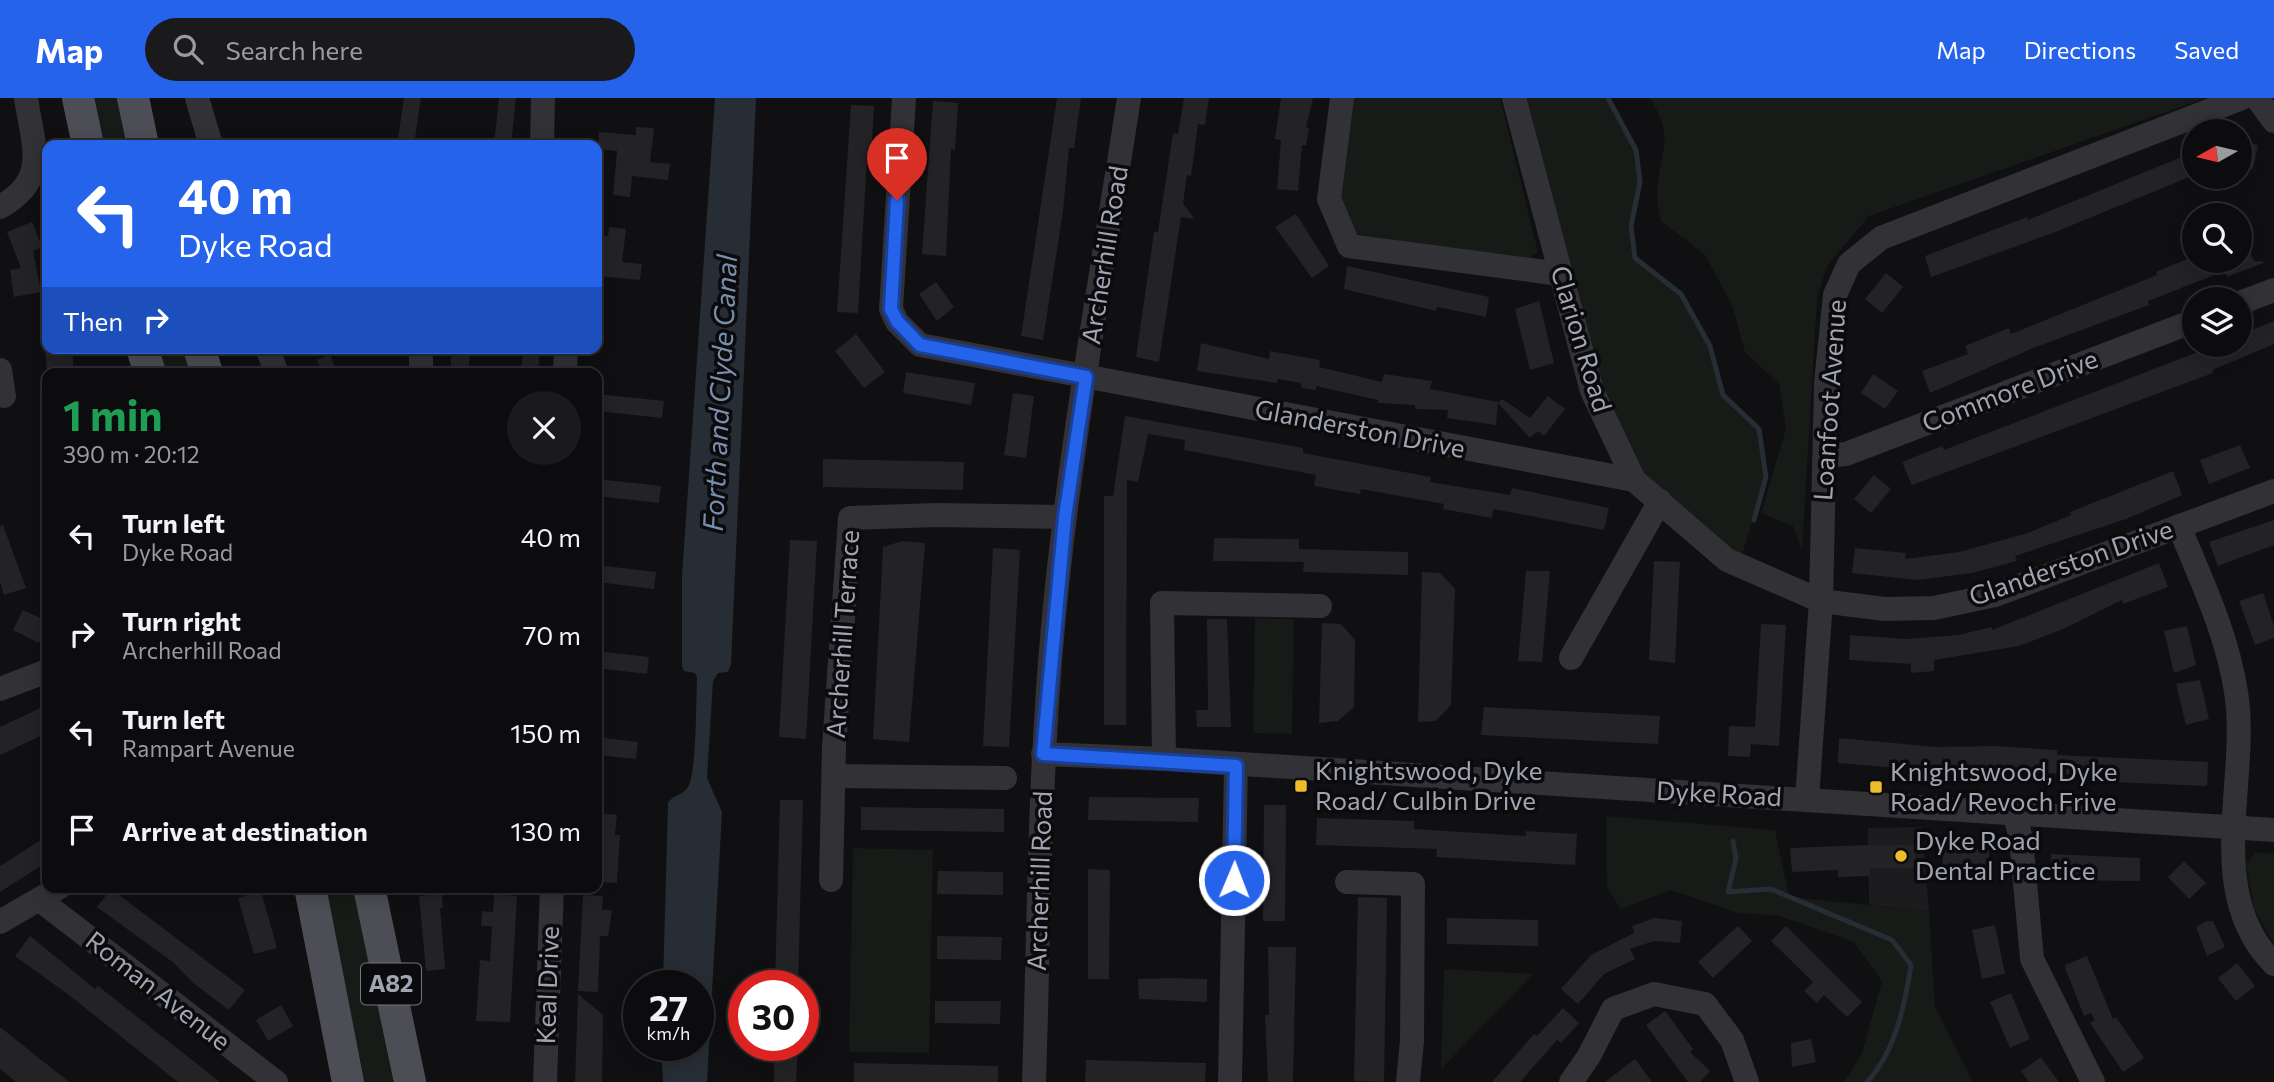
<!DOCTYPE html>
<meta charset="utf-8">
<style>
:root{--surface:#0c0b0d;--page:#1a191b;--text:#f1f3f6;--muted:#9a9b9d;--line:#2c2b2e;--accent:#2563eb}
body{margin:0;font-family:Commissioner,sans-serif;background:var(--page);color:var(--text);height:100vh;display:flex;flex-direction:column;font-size:26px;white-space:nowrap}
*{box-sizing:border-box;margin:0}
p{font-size:23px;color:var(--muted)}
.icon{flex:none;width:38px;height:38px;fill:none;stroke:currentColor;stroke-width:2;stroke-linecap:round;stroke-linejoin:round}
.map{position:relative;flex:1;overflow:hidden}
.panel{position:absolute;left:42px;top:270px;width:560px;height:525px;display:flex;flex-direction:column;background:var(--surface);border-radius:14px;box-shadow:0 4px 18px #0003,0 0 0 2px var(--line)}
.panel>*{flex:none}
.hud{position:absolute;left:42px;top:42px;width:560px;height:214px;border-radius:14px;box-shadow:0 4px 18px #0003,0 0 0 2px var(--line);background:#2563eb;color:#fff;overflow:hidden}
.needle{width:46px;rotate:262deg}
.controls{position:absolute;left:2182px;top:21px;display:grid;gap:14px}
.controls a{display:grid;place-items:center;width:70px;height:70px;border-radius:50%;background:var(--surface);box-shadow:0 4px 18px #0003,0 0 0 2px var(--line);font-size:35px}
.speed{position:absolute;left:623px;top:872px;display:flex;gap:14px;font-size:35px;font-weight:700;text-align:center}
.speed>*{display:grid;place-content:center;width:91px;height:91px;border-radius:50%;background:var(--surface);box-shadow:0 4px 18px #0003,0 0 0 2px var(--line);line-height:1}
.speed small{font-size:18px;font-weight:400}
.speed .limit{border:10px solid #d22;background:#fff;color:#111}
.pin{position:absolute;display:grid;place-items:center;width:60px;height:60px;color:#fff;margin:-72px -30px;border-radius:50% 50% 50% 0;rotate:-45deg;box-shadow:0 0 7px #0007}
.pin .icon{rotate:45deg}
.me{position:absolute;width:77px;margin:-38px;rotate:1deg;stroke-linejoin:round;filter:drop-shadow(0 0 5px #0008)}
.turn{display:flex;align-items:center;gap:24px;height:147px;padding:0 21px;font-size:32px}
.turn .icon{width:91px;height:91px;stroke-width:2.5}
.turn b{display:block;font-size:49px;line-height:60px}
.then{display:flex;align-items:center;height:66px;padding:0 21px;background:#0003;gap:14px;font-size:26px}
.round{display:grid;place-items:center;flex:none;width:74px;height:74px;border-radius:37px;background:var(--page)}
.headline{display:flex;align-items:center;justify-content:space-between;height:119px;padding:0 21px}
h1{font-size:42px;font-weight:700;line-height:52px;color:#1e9e55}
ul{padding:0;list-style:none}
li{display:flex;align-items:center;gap:21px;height:98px;padding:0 21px}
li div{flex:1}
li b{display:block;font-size:26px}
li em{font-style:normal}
header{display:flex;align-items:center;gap:42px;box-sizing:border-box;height:98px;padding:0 35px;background:var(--accent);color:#fff}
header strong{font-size:33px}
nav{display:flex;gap:38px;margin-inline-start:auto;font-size:24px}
.search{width:490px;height:63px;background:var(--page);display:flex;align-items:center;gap:18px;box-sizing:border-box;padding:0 24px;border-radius:38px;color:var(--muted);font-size:26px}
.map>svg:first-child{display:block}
.built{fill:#1c1b1e}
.green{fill:#161b17}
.water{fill:#262d34}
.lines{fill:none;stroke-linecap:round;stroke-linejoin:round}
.stream{stroke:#262d34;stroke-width:5}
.building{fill:#232225}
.minor{stroke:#313136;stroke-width:24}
.major{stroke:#4d4e55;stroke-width:32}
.route-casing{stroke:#184099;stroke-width:18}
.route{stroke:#2563eb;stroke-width:12}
.poi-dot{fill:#edbc2b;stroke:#0b0a0c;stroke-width:2.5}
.labels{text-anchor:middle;stroke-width:7;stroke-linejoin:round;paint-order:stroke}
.shield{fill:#0b0a0c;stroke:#747680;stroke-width:2}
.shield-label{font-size:24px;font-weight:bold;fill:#a1a4b1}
.street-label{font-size:26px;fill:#a1a4b1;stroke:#0b0a0c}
.poi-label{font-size:26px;fill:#a1a4b1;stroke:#0b0a0c;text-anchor:start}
.water-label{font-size:28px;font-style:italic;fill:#778fad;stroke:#0b0a0c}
</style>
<header>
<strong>Map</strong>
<div class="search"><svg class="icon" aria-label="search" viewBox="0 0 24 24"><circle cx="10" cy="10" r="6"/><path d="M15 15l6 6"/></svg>Search here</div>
<nav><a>Map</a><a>Directions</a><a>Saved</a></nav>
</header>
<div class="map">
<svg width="2274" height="984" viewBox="0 0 2274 984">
<rect width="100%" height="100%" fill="#100f11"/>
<polygon class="built" points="1922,729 1929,813 1869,807 1868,730"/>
<g class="green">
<polygon points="91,0 122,0 132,47 101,47"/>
<polygon points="1351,0 1500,0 1538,154 1524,163 1349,135 1333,104"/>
<polygon points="1514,0 1608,0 1636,52 1640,84 1631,128 1635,160 1681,196 1710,248 1723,297 1759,331 1766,379 1739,467 1634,382 1592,293"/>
<path d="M1650,0H2206L1869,118L1827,168L1817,201L1802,452L1793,428L1761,415L1786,331L1779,286L1745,254L1732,207L1705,157L1661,123C1659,113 1656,100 1657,90C1662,49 1674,39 1650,0Z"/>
<polygon points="155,250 187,250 195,275 163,275"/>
<polygon points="1255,520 1294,521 1292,636 1253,635"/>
<polygon points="1606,718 1775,732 1789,799 1929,813 1935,909 1973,984 1844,984 1862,955 1882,883 1854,844 1779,818 1738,815 1671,792 1621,811 1607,790"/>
<polygon points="853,750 933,752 929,955 849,954"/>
<polygon points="2256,754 2274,756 2274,846 2254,810 2246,766"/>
<polygon points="321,789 354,789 393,984 365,984"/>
<polygon points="1444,871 1533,876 1441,971"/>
</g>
<path class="water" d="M715,0H756L731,566L728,574L718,575L713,583L707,680L722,714L707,984H663L661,947H698V887H663L668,705C672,697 682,698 688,689C697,672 696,601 697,579L695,575L684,573L682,568V478Z"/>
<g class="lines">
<g class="stream">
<polyline points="1608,0 1636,52 1640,84 1631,128 1635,160 1681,196 1710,248 1723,297 1759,331 1766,379 1754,422"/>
<path d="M1733,743L1736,761L1728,794L1771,791L1892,842L1911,867C1905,907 1895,954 1867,984"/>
</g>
</g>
<g class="building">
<polygon points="404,0 421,0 414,47 397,47"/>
<polygon points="499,0 516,0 511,47 494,47"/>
<polygon points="1057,0 1081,0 1074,50 1069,50 1063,113 1043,242 1021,238"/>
<polygon points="1184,0 1209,0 1205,27 1198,26 1191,78 1187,77 1183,106 1195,121 1181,119 1159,264 1136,259 1154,134 1158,134 1173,35 1178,36"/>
<polygon points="1281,0 1313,0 1306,29 1309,30 1306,47 1302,47 1298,93 1277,91 1281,42 1275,41"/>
<polygon points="933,3 958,5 955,52 951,51 946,158 922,156"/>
<polygon points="851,7 874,8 871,60 867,60 858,215 837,214"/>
<polygon points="636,29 654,30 650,64 670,66 668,82 632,78 630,99 613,97 617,53 598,51 599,34 636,37"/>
<polygon points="2240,43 2258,47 2253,71 2240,68"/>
<polygon points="2194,54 2194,77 2053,135 1931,179 1925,158 2027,119 2028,122"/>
<polygon points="1296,116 1329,168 1312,180 1275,129"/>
<polygon points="32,124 42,149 33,153 41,194 14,199 10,172 21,170 7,134"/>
<polygon points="609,129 626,131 622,164 642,166 640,182 597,178 597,137 608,138"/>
<polygon points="2240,129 2254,163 2266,164 2227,179 2225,173 2148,203 2149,207 2036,249 1930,295 1922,273 1968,256 1965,248 2009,230 2011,236 2157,177 2156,174 2194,158 2194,163 2240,163"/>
<polygon points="1347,168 1489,199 1486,219 1437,209 1436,213 1344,191"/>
<polygon points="1886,175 1903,189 1882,215 1865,201"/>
<polygon points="936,184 954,209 937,223 919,196"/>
<polygon points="1539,203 1554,265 1530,272 1515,211"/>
<polygon points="2274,223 2274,246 2212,272 2213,275 1912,387 1902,364 1942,348 1944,352 2216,247 2240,247 2240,237"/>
<polygon points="856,236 885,274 864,290 835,253"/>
<polygon points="1201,245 1269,261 1270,253 1320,262 1319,269 1382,284 1384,276 1432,283 1430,291 1498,304 1496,327 1447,320 1448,312 1415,311 1415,307 1378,305 1378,302 1316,288 1316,292 1302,290 1301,285 1278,281 1277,285 1197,273"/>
<polygon points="45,250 72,250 74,275 47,275"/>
<polygon points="452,250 471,250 468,275 450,275"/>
<polygon points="523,250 540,250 538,275 521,275"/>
<polygon points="330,256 337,275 322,275 317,262"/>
<polygon points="906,274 975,285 971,307 903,295"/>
<polygon points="1873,276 1898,293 1885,311 1861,295"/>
<polygon points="1013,295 1034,298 1026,360 1004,357"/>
<polygon points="597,296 664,303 662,320 597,313"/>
<polygon points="1548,298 1565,311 1544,338 1538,333 1530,340 1498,305 1502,301 1530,320"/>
<polygon points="1125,318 1303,350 1303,355 1431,379 1430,384 1510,397 1512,390 1609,410 1604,432 1493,411 1492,420 1443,411 1444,406 1361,391 1360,396 1314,388 1316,377 1184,352 1185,342 1148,336 1138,384 1127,382 1126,627 1104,627 1104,398 1113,398"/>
<polygon points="2240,347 2250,370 2209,386 2200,362"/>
<polygon points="823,361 964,364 963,392 823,389"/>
<polygon points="2173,373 2182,397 2126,421 2015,458 2017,463 1972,475 1917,482 1852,475 1855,450 1906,455 1905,461 1959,454 2028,435 2071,417 2070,414"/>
<polygon points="1874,377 1891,391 1871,415 1854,401"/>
<polygon points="597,381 661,388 659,405 597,398"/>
<polygon points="2274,422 2274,447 2218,468 2209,444"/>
<polygon points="3,427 26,490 4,497 0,484 0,428"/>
<polygon points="1214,440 1299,441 1299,451 1408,454 1408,477 1303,474 1304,464 1213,463"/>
<polygon points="790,442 817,443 806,641 779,639"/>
<polygon points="902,443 925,445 909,644 873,641 883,449"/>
<polygon points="993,450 1020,452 1009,649 983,648"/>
<polygon points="1654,463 1680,464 1675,565 1649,562"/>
<polygon points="2159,465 2168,489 2123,506 2122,502 2063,531 2019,548 1934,562 1934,573 1911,575 1911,566 1849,562 1850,537 1905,541 1958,537 1992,529 1992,532"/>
<polygon points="597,467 656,474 654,491 597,484"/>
<polygon points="1526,473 1550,473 1542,564 1518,563"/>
<polygon points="1422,474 1440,475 1455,491 1451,607 1436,623 1418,624"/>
<polygon points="2263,495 2274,528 2274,540 2255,547 2239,503"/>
<polygon points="23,512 47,523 39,545 13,532"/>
<polygon points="1207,521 1227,521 1231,629 1197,629 1196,612 1208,612"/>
<polygon points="1322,525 1341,526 1355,542 1354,609 1338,623 1319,625"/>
<polygon points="1761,526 1786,527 1779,648 1751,646 1750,659 1728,658 1729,628 1755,629"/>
<polygon points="2187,528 2196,567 2174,575 2164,533"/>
<polygon points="597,553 649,559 647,576 597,570"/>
<polygon points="2200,582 2209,621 2186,627 2176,586"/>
<polygon points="47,607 47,635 0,657 0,629"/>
<polygon points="1484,609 1660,618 1658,646 1481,637"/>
<polygon points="597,639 638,644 636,661 597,657"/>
<polygon points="1839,640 1936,649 1995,648 2057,652 2057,657 2208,664 2207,688 2113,684 2113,680 1993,671 1934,670 1934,673 1838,665"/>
<polygon points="1089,699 1199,700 1198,724 1088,722"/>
<polygon points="780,702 803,702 798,887 775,887"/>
<polygon points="1264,707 1286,707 1285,823 1263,823"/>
<polygon points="861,709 1004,711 1004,734 861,732"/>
<polygon points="597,715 617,717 615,737 620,737 617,785 597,784"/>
<polygon points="1317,720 1414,723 1414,731 1526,738 1526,733 1577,736 1575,767 1436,759 1437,751 1316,747"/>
<polygon points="47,738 47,764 0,794 0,768"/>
<polygon points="1867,747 1915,747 1916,770 1870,770 1870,778 1838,779 1838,772 1792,774 1790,750"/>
<polygon points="1943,751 1989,752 1989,775 1942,774"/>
<polygon points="2051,756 2140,760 2140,783 2050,782"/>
<polygon points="2184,763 2206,785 2189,801 2168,779"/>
<polygon points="1088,771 1110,772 1109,881 1088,881"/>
<polygon points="938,773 1003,774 1003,797 937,796"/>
<polygon points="111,791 245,892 229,912 192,884 174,865 97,809"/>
<polygon points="261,793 277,850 254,856 238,800"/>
<polygon points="442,796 443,810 440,810 445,871 426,873 419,798"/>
<polygon points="494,796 517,798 510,924 476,923 480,862 490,863 492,828 481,828 482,813 493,814"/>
<polygon points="583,797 603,798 602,812 612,812 608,838 600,838 598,894 578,893"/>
<polygon points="1358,799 1387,800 1384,984 1354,983"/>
<polygon points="1447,820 1538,822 1538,848 1447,846"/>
<polygon points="1654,820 1682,823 1680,845 1654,843 1630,851 1635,861 1604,876 1578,906 1561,891 1591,857 1634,835 1632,828"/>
<polygon points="2207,823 2213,823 2225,849 2207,858 2196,829"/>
<polygon points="1995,827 2005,876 1982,881 1972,832"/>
<polygon points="1738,828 1752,843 1713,880 1698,864"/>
<polygon points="1786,828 1862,904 1847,919 1824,897 1817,905 1804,893 1813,884 1771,843"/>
<polygon points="30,838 95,891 98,888 220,984 178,984 69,897 15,858"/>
<polygon points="937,838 1002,839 1001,862 937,861"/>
<polygon points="1268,849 1296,849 1293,984 1268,984 1265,917 1269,917"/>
<polygon points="2087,858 2113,921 2116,919 2144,960 2123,974 2090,925 2095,922 2091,915 2084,918 2066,872 2065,867"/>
<polygon points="2237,865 2255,888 2236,903 2218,880"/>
<polygon points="1167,880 1207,881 1207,904 1139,901 1138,881"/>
<polygon points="2011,895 2030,941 2010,950 1990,904"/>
<polygon points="578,896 603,917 602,984 575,984"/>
<polygon points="935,903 1001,903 1000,926 935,925"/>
<polygon points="281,907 293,928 268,943 256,922"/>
<polygon points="1563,910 1579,925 1561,945 1557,942 1520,984 1492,984 1534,936 1537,938"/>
<polygon points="1665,913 1693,951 1690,954 1710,973 1700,984 1688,984 1646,927"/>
<polygon points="0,929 69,984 16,984 0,971"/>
<polygon points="1811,941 1816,964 1792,969 1791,945"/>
<polygon points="774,947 798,947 796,984 774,984"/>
<polygon points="2041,959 2048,969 2059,984 2029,984 2021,973"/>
<polygon points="1635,961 1652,984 1605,984"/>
<polygon points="1086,962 1206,965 1205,984 1085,984"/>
<polygon points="854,965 998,968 998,984 854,984"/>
</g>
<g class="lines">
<g class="minor">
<polyline points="197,0 211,47"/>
<polyline points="904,0 891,211 897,224 920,247 1634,382"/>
<polyline points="1342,0 1329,101 1349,148 1560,176"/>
<polyline points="1514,0 1592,293 1634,382 1727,462 1821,503 1885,511 1934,510 1995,497 2274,393"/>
<polyline points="2257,0 2274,23"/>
<polyline points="542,47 543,0"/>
<path d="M0,109C50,81 33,48 26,0"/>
<polyline points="2240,205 2274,192"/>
<polyline points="267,250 277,275"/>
<polyline points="421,250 421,275"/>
<polyline points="0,272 4,298"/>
<polyline points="565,275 566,250"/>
<polyline points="1825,358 1846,356 2194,223"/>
<path d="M2179,428C2201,482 2227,535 2236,594C2250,682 2202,794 2274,866"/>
<polyline points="1571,560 1660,403"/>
<polyline points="0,591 47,573"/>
<polyline points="1043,656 1164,661 2274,732"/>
<polyline points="1164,661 1162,505 1320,508"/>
<polyline points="834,678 1005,680"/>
<polyline points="1807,701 1821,503 1826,285 1835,197 1849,166 1881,140 2242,0"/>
<polyline points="2015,717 2021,741 2032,861 2093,984"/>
<polyline points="831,782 834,649 850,420 936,417 1065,419"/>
<polyline points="1347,784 1413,786 1412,943 1408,984"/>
<polyline points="40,802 276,984"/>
<polyline points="0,824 60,789"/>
<polyline points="545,984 552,789"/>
<path d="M1034,984C1039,832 1039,680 1053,529C1069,352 1102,176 1129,0"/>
<polyline points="1230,984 1236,668"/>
<polyline points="1571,984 1589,958 1613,911 1654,896 1705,906 1732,942 1747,984"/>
</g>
<g class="major">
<polyline points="78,0 88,47"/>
<polyline points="133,0 143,47"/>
<polyline points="142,250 150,275"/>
<polyline points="199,250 207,275"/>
<polyline points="310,789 348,984"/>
<polyline points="369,789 410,984"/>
</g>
</g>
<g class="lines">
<defs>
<polyline id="route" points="897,102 891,211 897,223 920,247 1086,279 1065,419 1043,656 1236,668 1234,782"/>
</defs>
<use href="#route" class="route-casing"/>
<use href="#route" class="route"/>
</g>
<g class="poi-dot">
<rect x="1294" y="681" width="14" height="14" rx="3.5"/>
<rect x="1869" y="682" width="14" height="14" rx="3.5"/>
<circle cx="1901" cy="758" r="7"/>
</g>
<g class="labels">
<rect class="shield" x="361" y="865.5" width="60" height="41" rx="5"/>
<g class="shield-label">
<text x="391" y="894">A82</text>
</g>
<g class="street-label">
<text transform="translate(1105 157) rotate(-81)" y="9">Archerhill Road</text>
<text transform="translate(1581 241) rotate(73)" y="9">Clarion Road</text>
<text transform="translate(2010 293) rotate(-21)" y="9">Commore Drive</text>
<text transform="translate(1830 302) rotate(-86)" y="9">Loanfoot Avenue</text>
<text transform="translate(1360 331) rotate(11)" y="9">Glanderston Drive</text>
<text transform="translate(2071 465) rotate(-19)" y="9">Glanderston Drive</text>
<text transform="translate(843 536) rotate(-86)" y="9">Archerhill Terrace</text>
<text transform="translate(1719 696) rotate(3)" y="9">Dyke Road</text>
<text transform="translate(1040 783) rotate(-88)" y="9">Archerhill Road</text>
<text transform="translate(548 887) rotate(-88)" y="9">Keal Drive</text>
<text transform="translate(158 893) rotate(38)" y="9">Roman Avenue</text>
</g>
<g class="poi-label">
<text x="1315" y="682">Knightswood, Dyke<tspan x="1315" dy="30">Road/ Culbin Drive</tspan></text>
<text x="1890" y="683">Knightswood, Dyke<tspan x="1890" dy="30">Road/ Revoch Frive</tspan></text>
<text x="1915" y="752">Dyke Road<tspan x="1915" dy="30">Dental Practice</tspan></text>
</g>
<g class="water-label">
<text transform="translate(720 295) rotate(-87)" y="10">Forth and Clyde Canal</text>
</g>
</g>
</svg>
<div class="controls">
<a><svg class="needle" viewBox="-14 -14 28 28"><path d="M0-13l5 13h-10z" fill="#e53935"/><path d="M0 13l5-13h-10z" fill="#9a9b9d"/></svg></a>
<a><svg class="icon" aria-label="search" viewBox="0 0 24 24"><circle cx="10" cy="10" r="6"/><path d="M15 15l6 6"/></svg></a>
<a><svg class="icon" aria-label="layers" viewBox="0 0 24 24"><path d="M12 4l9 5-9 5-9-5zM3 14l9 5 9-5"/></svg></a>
</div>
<div class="speed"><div>27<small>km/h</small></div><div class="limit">30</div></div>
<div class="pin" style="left:897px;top:102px;background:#d93025"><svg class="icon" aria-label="arrive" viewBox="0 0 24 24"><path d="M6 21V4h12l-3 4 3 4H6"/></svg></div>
<svg class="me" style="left:1234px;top:782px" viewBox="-20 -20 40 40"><circle r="17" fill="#2563eb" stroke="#fff" stroke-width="3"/><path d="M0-11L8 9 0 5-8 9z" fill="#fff"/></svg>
<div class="hud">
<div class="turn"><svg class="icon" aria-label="left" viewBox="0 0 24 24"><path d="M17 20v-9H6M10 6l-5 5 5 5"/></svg><div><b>40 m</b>Dyke Road</div></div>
<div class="then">Then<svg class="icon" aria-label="right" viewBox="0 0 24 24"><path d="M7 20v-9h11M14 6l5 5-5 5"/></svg></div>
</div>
<section class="panel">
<div class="headline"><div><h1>1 min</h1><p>390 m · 20:12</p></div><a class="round"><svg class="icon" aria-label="close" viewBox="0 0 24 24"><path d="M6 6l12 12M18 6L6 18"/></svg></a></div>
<ul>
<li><svg class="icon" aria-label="left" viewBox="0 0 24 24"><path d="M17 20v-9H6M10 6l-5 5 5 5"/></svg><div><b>Turn left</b><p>Dyke Road</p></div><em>40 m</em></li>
<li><svg class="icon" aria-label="right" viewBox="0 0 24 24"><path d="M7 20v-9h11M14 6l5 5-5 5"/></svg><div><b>Turn right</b><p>Archerhill Road</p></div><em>70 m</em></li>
<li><svg class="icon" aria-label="left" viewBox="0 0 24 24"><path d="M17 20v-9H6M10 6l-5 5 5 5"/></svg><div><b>Turn left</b><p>Rampart Avenue</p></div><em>150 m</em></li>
<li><svg class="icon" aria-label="arrive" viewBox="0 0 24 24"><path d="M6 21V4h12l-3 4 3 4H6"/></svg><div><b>Arrive at destination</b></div><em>130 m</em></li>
</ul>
</section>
</div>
